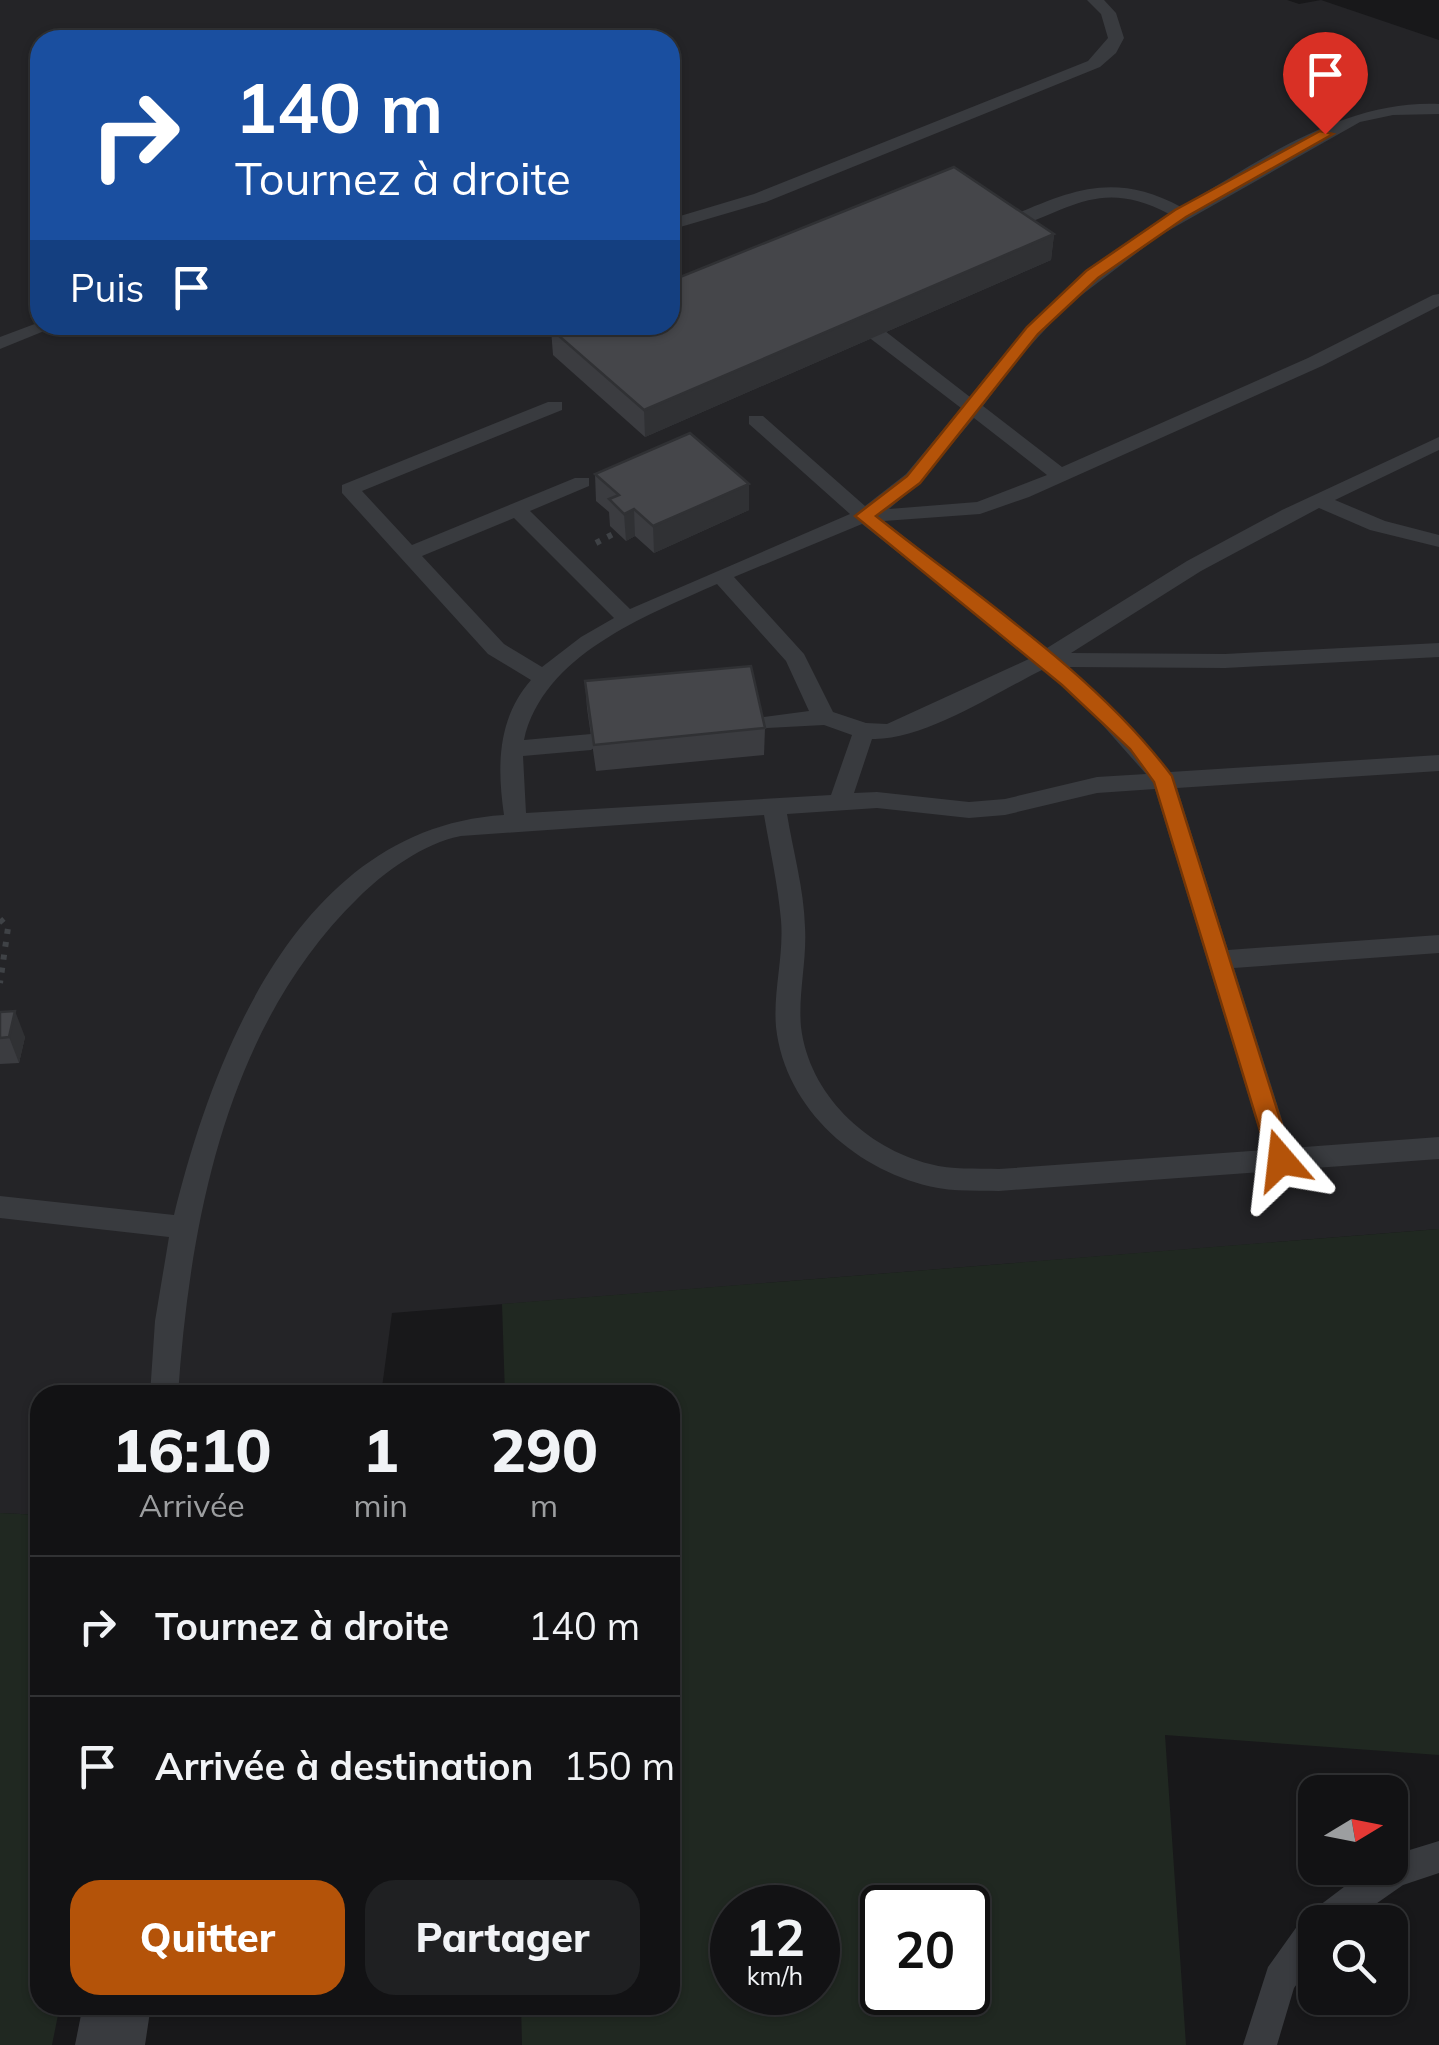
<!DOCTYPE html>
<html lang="fr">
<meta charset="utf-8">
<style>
:root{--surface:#121214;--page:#1f2022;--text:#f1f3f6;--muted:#9c9ea0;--line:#313234;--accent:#b45309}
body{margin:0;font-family:Mulish,sans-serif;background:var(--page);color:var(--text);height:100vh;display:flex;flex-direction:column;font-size:38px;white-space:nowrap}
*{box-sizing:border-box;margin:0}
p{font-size:32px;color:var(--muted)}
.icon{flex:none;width:55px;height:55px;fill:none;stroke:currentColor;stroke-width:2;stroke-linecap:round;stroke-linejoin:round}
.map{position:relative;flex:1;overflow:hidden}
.side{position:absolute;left:30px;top:1385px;width:650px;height:630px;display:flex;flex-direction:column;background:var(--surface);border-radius:30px;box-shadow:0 2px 8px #0004,0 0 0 2px var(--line)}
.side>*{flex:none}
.guide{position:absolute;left:30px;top:30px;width:650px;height:305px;border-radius:30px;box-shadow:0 2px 8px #0004,0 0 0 2px var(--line);background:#1a4fa0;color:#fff;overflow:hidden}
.needle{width:65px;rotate:80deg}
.controls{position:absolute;left:1298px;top:1775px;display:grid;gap:20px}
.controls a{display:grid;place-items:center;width:110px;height:110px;border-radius:20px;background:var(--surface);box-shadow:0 2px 8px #0004,0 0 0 2px var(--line);font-size:50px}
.speed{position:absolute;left:710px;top:1885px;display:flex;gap:20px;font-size:50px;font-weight:700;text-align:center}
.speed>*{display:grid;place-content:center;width:130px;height:130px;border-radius:50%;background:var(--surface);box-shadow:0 2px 8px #0004,0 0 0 2px var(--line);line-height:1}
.speed small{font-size:25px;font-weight:400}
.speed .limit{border:5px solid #111;border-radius:15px;background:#fff;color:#111}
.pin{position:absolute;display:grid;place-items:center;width:85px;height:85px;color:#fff;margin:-102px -42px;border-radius:50% 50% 50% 0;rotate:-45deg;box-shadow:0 0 10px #0007}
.pin .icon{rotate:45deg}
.me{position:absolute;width:110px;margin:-55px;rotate:343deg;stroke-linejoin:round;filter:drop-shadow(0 0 8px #0008)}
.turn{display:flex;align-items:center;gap:35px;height:210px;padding:0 40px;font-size:45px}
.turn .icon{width:130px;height:130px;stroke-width:2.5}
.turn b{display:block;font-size:70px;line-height:85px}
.then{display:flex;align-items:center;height:95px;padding:0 40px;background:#0003;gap:20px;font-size:38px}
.eta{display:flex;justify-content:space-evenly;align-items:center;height:170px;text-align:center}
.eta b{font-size:60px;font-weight:800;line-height:70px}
.primary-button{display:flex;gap:20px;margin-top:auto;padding:20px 40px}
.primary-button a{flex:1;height:115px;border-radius:30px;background:var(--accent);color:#fff;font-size:40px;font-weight:800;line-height:115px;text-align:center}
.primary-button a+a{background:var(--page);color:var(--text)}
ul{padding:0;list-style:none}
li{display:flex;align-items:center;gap:30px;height:140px;padding:0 40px;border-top:2px solid var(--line)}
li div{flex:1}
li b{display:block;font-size:38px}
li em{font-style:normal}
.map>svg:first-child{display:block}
.built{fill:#242427;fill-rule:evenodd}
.green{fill:#202821;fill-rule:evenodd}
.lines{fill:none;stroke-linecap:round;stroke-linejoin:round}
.path{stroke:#3f4246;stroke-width:6;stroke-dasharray:5 8;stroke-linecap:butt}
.lane{fill:#393b3f;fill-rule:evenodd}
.street{fill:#393b3f;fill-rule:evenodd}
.wall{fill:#3b3c40}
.shaded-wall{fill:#303134}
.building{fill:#45464a;stroke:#303134;stroke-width:2.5}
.route{fill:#b45309;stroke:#753606;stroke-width:2.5}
</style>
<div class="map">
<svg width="1439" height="2045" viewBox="0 0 1439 2045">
<rect width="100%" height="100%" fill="#18181a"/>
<path class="built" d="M0,0H1287L1299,4L1321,0L1439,40V1229L392,1313L381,1395H40V1515L0,1513ZM40,40H670V325H40Z"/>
<g class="green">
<path d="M1439,1229V1755L1165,1735L1186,2045H522L521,2005H670V1395H505L502,1304ZM732,1908H818V1992H732ZM882,1908H968V1992H882Z"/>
<polygon points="0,1513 40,1515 40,2005 60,2005 52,2045 0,2045"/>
</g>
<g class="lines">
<g class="path">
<polyline points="596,543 617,532"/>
<polyline points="0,919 8,928 0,983"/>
</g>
<g class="lane">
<polygon points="1087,0 1104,0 1116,13 1124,38 1116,53 1100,67 766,202 670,230 670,219 754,194 1088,61 1108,38 1101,14"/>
<path d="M1439,104V114L1393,115L1360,122L1159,236L1066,307L1018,359L983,406L1062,467L1308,358L1433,295L1439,294V306L1322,366L1029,497L980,514L884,521L1047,648L1187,561L1282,510L1439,437V450L1335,500L1385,521L1439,535V547L1370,530L1319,508L1201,571L1071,653L1225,654L1439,643V657L1225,668L1069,667L1141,738L1170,772L1439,755V771L1177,788L1228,950L1439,935V953L1234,968L1291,1148L1439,1137V1159L999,1191C979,1190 958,1192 938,1188C859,1173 785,1110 776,1027C773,991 784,956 781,920C778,885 770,850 764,815L461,836C424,843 384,872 358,898C227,1026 190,1219 178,1395H150L155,1321L169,1237L0,1218V1196L174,1215C215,1048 303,827 504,815C497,767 497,719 531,680L488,654L342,493V485L548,402H562V410L362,491L412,545L575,478H589V486L530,511L630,609L850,514L749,424V416H763L865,506L906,474L961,408L871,339V331H885L970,397C1026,322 1090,264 1169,214C1097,176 1069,213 1001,232L995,231V223C1064,194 1109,168 1181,207C1261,160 1343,100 1439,104ZM974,418L1047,475L977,502L889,509L920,482ZM514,518L614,618L581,637L542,667L504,644L422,556ZM862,524L1031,658L887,724L866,723L833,712L804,654L734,577ZM717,584L786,661L809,711L749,719L746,724L749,729L824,725L852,735L831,795L526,813L523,756L591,750L602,742L591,734L524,740C543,655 645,616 717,584ZM1044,669L1091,712L1146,774L1097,777L1005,799L969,802L877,792L854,793L872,739C923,741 997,692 1044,669ZM1155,789L1265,1150L999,1169C976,1168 952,1170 930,1164C866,1148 809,1094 801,1027C798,994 807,961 805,927C804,889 793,851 787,814L877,808L969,818L1005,815L1097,793Z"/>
<polygon points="40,322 59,325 0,349 0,337"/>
<polygon points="1439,1841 1439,1873 1403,1885 1350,1922 1315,1922 1315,1959 1294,1988 1277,2045 1243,2045 1268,1967 1303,1918 1369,1868 1390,1868 1390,1856"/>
</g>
<polygon class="street" points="83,2005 151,2005 145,2045 75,2045"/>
</g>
<g class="wall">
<polygon points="1054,234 1051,260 645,437 553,355 551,329"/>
<polygon points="595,474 749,484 749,510 654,553 635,536 626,541 610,526 609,512 596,501"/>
<polygon points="585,681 765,728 764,755 596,771 587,708"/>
<polygon points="0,1012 25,1037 19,1063 0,1064"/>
</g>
<g class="shaded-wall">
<polygon points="1054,234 1051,260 645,437 644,410"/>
<polygon points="749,484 749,510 654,553 653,526"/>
<polygon points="634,509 635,536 626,541 624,514"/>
<polygon points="15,1011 25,1037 19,1063 9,1037"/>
</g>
<g class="building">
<polygon points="954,167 1054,234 644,410 551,329 561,325 670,325 670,281"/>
<polygon points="690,433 749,484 653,526 634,509 624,514 609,499 619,495 595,474"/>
<polygon points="751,666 765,728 594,745 585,681"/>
<polygon points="15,1011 9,1037 0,1038 0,1012"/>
</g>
<path class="route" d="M1320,131L1333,134L1186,217L1098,278L1038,334L920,483L876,516C975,595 1096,674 1172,776L1293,1160L1290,1166H1273L1269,1160L1154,782L1130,749L1062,685L855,516L907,476L1027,327L1086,271L1175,210Z"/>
</svg>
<div class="controls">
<a><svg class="needle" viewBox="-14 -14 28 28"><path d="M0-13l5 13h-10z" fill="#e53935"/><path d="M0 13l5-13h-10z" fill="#9c9ea0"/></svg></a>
<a><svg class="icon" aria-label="search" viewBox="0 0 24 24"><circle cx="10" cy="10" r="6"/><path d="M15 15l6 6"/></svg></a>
</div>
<div class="speed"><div>12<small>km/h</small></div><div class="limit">20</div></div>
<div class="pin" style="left:1325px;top:134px;background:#d93025"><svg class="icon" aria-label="arrive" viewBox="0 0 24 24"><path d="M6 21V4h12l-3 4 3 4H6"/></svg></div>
<svg class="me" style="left:1281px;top:1160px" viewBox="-20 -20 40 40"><path d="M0-17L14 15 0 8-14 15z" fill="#b45309" stroke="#fff" stroke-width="4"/></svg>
<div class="guide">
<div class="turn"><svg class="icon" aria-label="right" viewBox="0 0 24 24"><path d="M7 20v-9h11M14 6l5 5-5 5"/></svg><div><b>140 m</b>Tournez à droite</div></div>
<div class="then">Puis<svg class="icon" aria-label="arrive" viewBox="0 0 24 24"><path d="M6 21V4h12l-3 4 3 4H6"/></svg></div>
</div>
<section class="side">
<div class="eta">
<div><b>16:10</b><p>Arrivée</p></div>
<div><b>1</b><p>min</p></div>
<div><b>290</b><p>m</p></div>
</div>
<ul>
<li><svg class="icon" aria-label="right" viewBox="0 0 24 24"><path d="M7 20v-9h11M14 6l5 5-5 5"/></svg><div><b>Tournez à droite</b></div><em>140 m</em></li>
<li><svg class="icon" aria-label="arrive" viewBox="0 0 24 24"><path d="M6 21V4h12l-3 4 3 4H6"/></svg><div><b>Arrivée à destination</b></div><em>150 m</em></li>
</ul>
<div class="primary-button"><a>Quitter</a><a>Partager</a></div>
</section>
</div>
